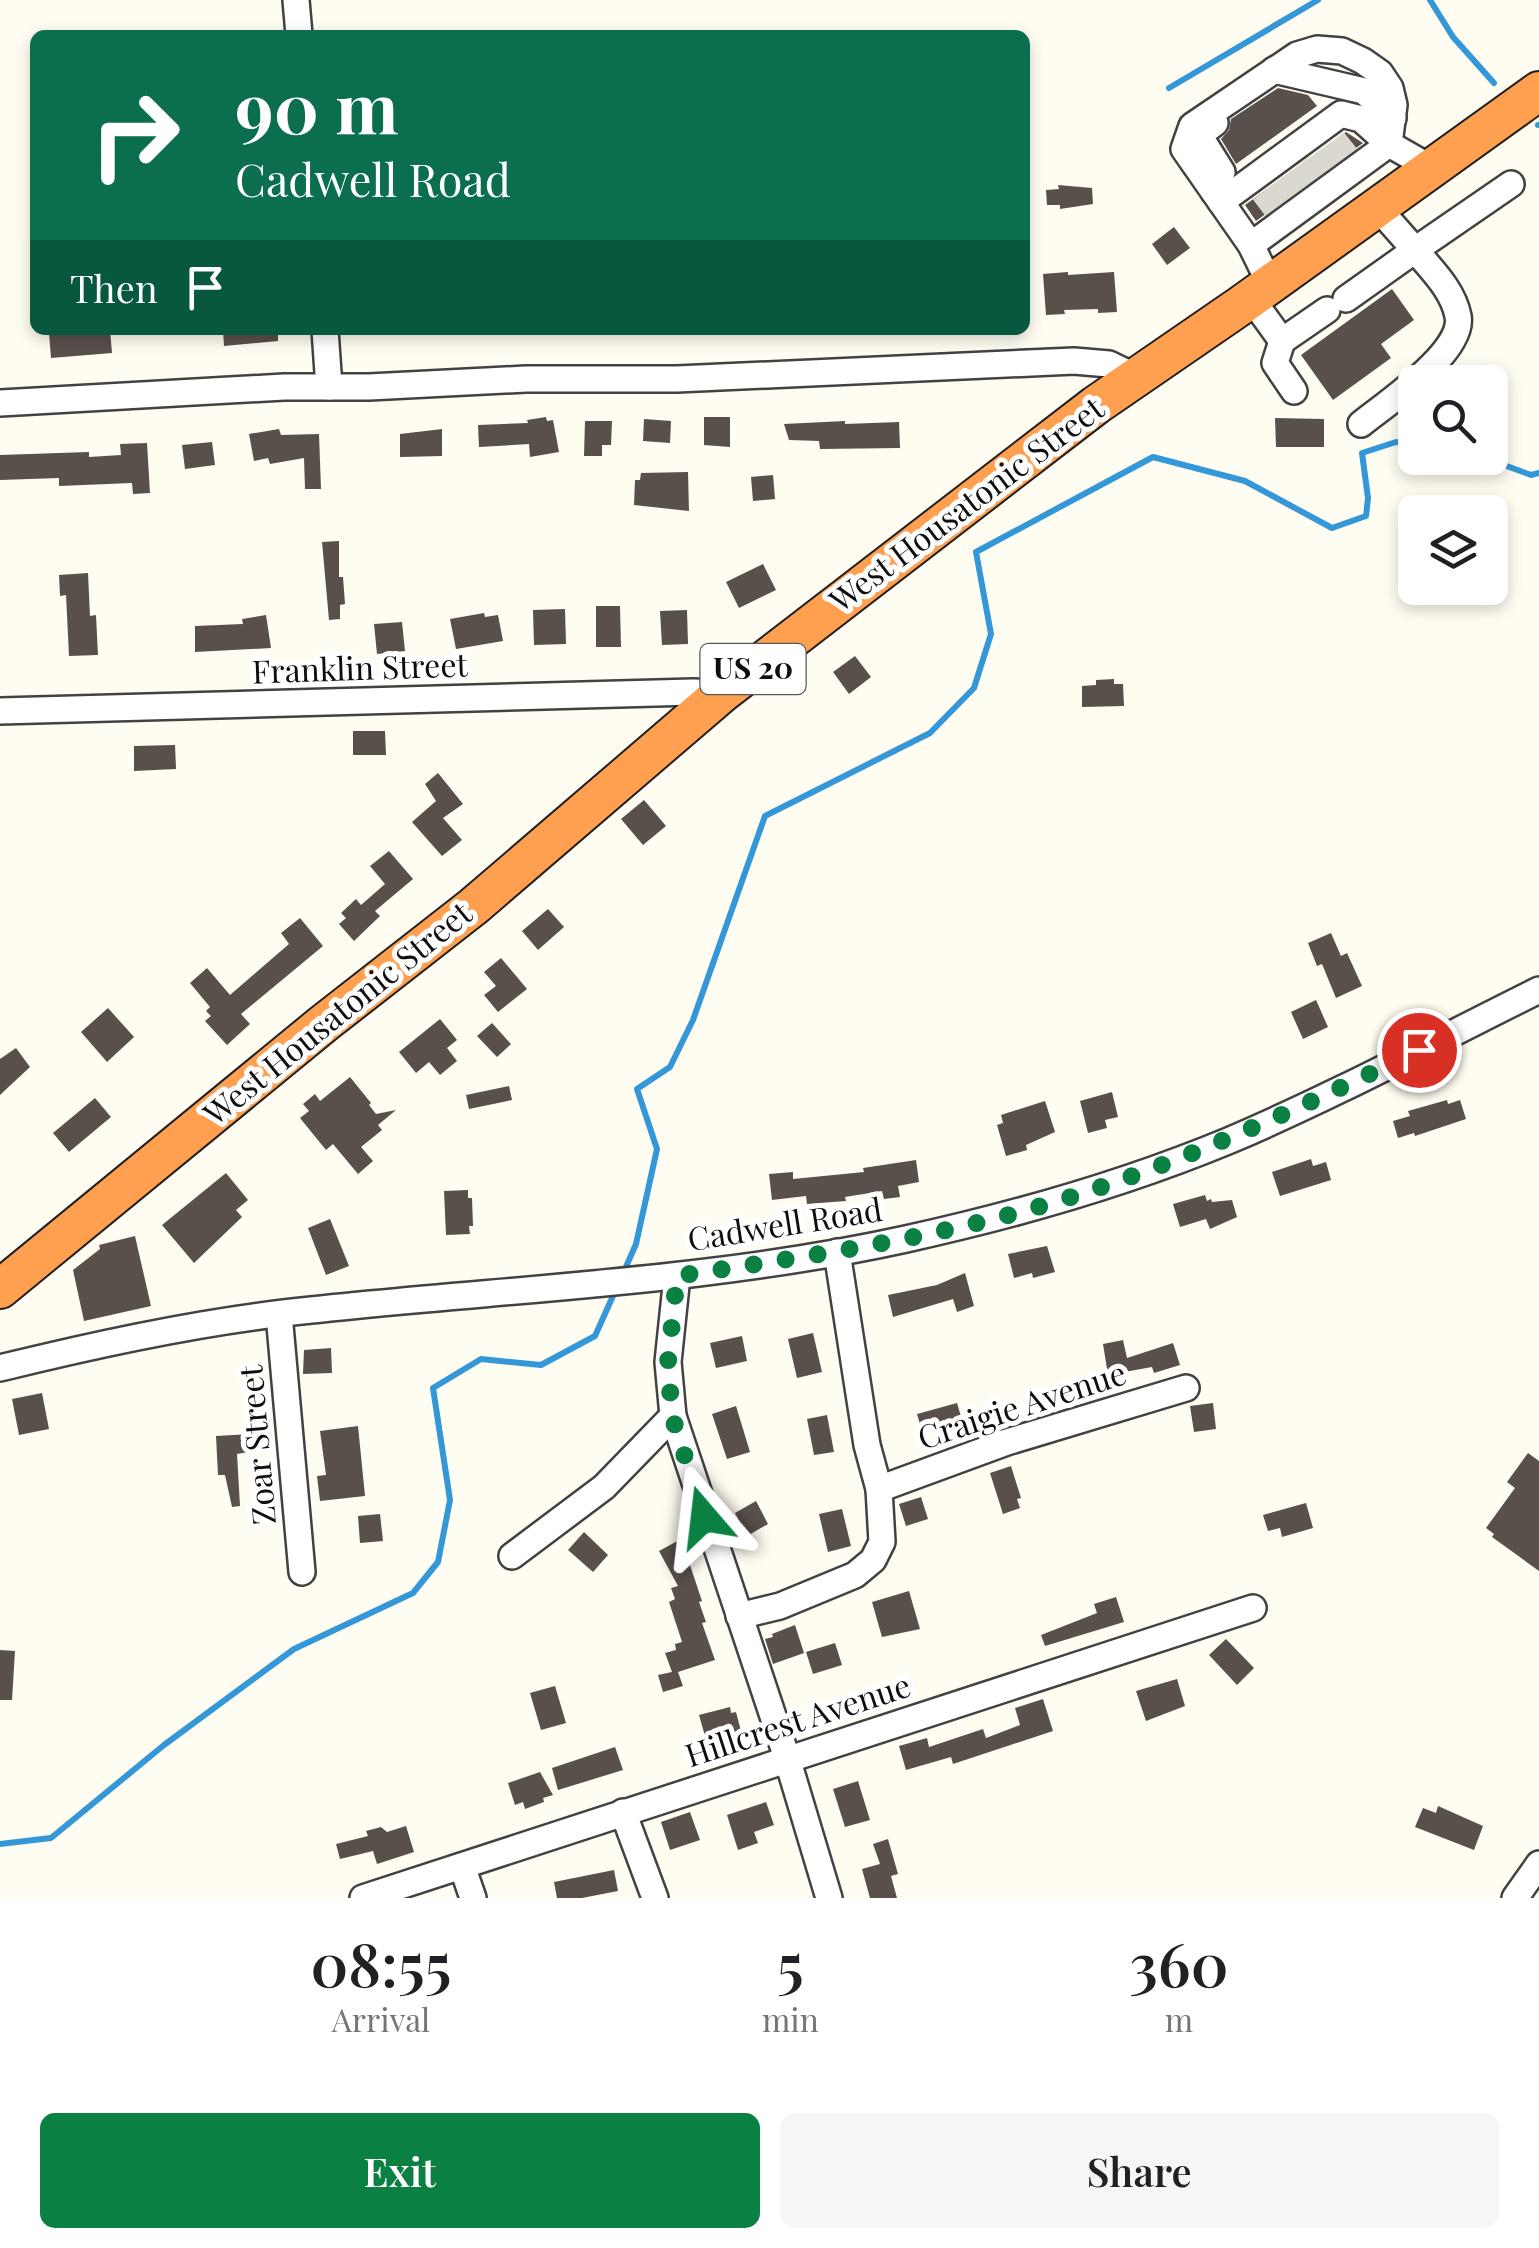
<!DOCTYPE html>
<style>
:root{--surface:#fff;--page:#f6f6f6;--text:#202124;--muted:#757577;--accent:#0b8043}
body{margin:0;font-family:"Playfair Display",serif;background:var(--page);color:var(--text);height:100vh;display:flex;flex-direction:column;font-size:38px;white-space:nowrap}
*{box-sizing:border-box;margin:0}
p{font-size:32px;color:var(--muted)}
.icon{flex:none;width:55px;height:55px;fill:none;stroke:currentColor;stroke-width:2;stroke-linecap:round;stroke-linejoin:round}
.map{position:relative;height:1898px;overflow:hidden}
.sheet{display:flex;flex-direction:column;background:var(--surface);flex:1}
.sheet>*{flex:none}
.top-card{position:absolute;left:30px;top:30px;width:1000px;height:305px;border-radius:15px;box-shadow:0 5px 15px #0003;background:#0b6e4f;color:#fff;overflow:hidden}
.tools{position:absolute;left:1398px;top:365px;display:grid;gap:20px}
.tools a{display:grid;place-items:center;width:110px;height:110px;border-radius:15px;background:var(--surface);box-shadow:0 5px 15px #0003;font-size:50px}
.pin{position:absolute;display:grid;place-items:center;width:85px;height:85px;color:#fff;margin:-42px;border:5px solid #fff;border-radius:50%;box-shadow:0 2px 10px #0007}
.me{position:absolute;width:110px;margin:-55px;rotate:343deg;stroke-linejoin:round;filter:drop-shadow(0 0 8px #0008)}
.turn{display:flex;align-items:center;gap:35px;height:210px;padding:0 40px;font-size:45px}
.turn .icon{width:130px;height:130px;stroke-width:2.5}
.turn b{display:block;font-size:70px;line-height:85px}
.then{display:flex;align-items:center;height:95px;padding:0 40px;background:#0003;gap:20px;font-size:38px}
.eta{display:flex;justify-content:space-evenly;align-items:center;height:170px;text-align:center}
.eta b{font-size:60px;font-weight:600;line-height:70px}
.action{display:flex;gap:20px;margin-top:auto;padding:20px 40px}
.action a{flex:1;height:115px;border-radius:15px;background:var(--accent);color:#fff;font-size:40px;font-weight:600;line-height:115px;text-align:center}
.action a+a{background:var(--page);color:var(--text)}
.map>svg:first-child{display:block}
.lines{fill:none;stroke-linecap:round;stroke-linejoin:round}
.stream{stroke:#3397d8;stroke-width:6}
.building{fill:#59504b}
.minor-tunnel{stroke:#dbd8cf;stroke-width:25;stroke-dasharray:25 12;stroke-linecap:butt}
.minor-casing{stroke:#424242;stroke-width:30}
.highway-casing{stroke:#202020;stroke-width:42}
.minor{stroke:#fff;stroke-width:25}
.highway{stroke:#ff9f50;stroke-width:38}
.route{stroke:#0b8043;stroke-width:18;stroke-dasharray:0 32.4}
.labels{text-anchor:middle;stroke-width:10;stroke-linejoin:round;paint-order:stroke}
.shield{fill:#fff;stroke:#575757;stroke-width:2.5}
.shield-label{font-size:30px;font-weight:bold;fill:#0f0f0f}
.street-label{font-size:32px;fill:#0f0f0f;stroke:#fff}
</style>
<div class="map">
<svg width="1539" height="1898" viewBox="0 0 1539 1898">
<rect width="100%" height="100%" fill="#fffcf1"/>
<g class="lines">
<g class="stream">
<polyline points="1430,0 1453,37 1494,83"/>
<polyline points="1169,88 1318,0"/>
<polyline points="1538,125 1539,125"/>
<polyline points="1485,458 1531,475 1539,473"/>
<polyline points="622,1276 636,1244 657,1149 637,1089 670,1067 693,1020 765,816 930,733 974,688 991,634 976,552 1153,457 1245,481 1332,528 1366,516 1368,498 1362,453 1396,442 1415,445"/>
<polyline points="0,1844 51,1838 164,1745 294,1649 413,1593 438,1562 450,1500 433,1388 481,1359 541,1365 595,1336 617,1287"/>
</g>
</g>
<g class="building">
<polygon points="1278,88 1308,95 1317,106 1236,164 1221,139 1229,130 1231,119"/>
<polygon points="1346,132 1363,143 1256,221 1245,205"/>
<polygon points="1058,185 1092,188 1093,204 1060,209 1060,205 1047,205 1046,190 1059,189"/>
<polygon points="1174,227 1190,248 1167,265 1152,244"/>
<polygon points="1068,272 1068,275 1114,272 1117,312 1098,313 1098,309 1064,310 1065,314 1046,315 1043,274"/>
<polygon points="1392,289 1414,320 1381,344 1391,358 1333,400 1301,355"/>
<polygon points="110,330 112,353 51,358 49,333"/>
<polygon points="223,330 278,330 278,341 224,346"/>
<polygon points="546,417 547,421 553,420 559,452 530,457 529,444 479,447 478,425 528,423 527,420"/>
<polygon points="704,417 730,417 730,447 704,445"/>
<polygon points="1275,418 1324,419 1324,447 1276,447"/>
<polygon points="644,419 671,421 670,443 643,441"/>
<polygon points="585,421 612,421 611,445 602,445 602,456 584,456"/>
<polygon points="845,421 845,424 899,422 900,448 820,449 819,441 789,440 784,424"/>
<polygon points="279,429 281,435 319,434 321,489 305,489 304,458 270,464 268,458 254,461 249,434"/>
<polygon points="442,429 442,456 400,457 400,434"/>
<polygon points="212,442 215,465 185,469 182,445"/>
<polygon points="147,443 150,493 133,494 132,483 59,486 59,478 0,480 0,455 89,452 89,457 121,455 120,444"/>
<polygon points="688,472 689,511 634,505 635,480 640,480 641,473"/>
<polygon points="773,475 775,499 753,501 751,477"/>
<polygon points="339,541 339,577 343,577 345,604 340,605 340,619 329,620 322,542"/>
<polygon points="763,564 776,590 739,608 726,582"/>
<polygon points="88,573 90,616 96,615 98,655 69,656 66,595 60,596 59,575"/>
<polygon points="596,606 620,606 621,647 596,647"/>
<polygon points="565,609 566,644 534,645 533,610"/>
<polygon points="687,610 688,644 662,645 660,611"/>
<polygon points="484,613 485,617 498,615 503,641 456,649 450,619"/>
<polygon points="266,615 271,648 195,652 195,626 243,624 242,619"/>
<polygon points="402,622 405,651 377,654 374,624"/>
<polygon points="855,656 871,677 849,694 833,672"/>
<polygon points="1114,679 1114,684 1123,684 1124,706 1082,707 1082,686 1096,685 1096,680"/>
<polygon points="353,731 385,731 386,755 353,755"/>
<polygon points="175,745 176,769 134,771 134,746"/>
<polygon points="438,773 463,804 443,818 462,840 442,856 412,822 436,801 425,784"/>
<polygon points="644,800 666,826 643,845 621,819"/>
<polygon points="389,851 413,879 375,911 380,916 354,941 339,924 346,918 341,913 356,899 361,905 385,884 370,866"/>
<polygon points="548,909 564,927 538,950 522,931"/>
<polygon points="300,918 323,946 241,1014 250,1024 227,1045 205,1021 211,1016 206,1011 210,1007 190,983 207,968 230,995 289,944 281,933"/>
<polygon points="1331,933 1341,956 1347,953 1362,986 1336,998 1322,964 1317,966 1308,943"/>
<polygon points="501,958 527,989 498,1012 484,995 496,986 484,972"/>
<polygon points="1316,1000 1328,1027 1303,1039 1291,1012"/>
<polygon points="108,1008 134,1037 107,1062 81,1032"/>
<polygon points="440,1019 457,1040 447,1048 457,1061 440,1075 429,1062 416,1073 399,1052"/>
<polygon points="492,1023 511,1044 497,1057 477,1036"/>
<polygon points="16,1048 30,1067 0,1095 0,1059"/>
<polygon points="350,1077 371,1103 369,1105 376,1114 396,1110 378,1125 382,1130 361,1147 373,1161 358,1174 333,1144 326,1150 300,1118 309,1111 303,1104 315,1094 320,1101"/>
<polygon points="509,1086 512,1100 469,1109 466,1095"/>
<polygon points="1112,1092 1118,1117 1105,1120 1107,1128 1088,1133 1080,1101"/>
<polygon points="95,1098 111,1117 69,1152 53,1133"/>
<polygon points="1447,1100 1448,1104 1460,1100 1466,1119 1415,1136 1414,1133 1398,1138 1393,1121 1410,1116 1408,1111"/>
<polygon points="1045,1101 1055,1132 1026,1145 1027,1150 1006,1156 997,1125 1003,1123 1001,1115"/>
<polygon points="1311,1159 1313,1166 1326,1162 1331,1180 1280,1196 1272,1172"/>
<polygon points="916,1160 919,1182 898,1186 900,1197 884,1199 882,1191 845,1197 846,1201 807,1204 806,1196 772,1200 769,1174 793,1172 793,1179 864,1172 863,1168"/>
<polygon points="226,1173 248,1200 236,1210 242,1217 194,1263 162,1225"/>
<polygon points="468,1190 468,1198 472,1198 473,1226 469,1226 470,1234 446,1235 444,1191"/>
<polygon points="1205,1195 1207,1201 1211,1199 1212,1202 1232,1200 1237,1217 1210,1229 1206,1219 1180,1227 1173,1204"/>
<polygon points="330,1219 349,1266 326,1275 308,1228"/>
<polygon points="135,1236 151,1306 84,1321 73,1270 100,1249 99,1245"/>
<polygon points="1047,1246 1055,1272 1033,1278 1032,1273 1014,1278 1008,1254"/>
<polygon points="965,1273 974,1306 957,1312 953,1299 893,1317 888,1295 937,1285"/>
<polygon points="813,1333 822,1372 797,1378 788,1339"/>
<polygon points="742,1336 747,1361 716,1368 710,1343"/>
<polygon points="1123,1340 1127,1358 1173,1343 1180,1365 1154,1373 1152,1367 1108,1375 1103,1344"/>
<polygon points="331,1348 332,1373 303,1374 304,1350"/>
<polygon points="42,1393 49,1429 19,1435 12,1399"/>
<polygon points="957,1403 962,1420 922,1431 917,1414"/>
<polygon points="1213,1403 1216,1429 1194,1432 1190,1406"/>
<polygon points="736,1406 750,1452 727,1459 712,1414"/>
<polygon points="827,1415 834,1452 814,1455 807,1419"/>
<polygon points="267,1421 272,1448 237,1454 240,1506 232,1507 225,1475 218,1475 216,1436 251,1434 249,1424"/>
<polygon points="358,1426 365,1496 320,1501 317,1476 326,1475 320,1431"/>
<polygon points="1528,1453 1539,1461 1539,1571 1492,1537 1494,1534 1486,1528 1515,1488 1507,1482"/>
<polygon points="1011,1466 1021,1498 1017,1499 1020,1508 1003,1514 990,1473"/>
<polygon points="921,1497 928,1519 906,1526 899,1504"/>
<polygon points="756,1501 768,1524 747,1536 735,1513"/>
<polygon points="1306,1503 1313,1528 1282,1537 1280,1528 1268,1531 1263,1515"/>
<polygon points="842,1509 851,1546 828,1552 819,1514"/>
<polygon points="380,1514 383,1541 360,1543 358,1516"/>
<polygon points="584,1532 608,1555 593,1572 568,1550"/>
<polygon points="683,1538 693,1557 688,1559 702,1601 699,1602 706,1622 702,1623 715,1660 678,1672 683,1686 663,1692 658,1675 672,1672 665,1653 676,1650 675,1644 682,1642 669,1602 675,1599 671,1588 678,1586 659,1551"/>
<polygon points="909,1591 920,1629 882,1637 872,1602"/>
<polygon points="1116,1597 1124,1622 1045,1646 1041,1635 1097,1613 1094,1604"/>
<polygon points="795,1625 804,1653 773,1664 765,1639 773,1637 772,1634"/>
<polygon points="1226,1639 1254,1668 1237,1685 1209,1655"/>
<polygon points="835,1643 842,1665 813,1674 806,1652"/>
<polygon points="0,1650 15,1651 12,1700 0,1700"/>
<polygon points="1177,1679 1185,1706 1146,1721 1136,1691"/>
<polygon points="555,1686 566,1723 541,1730 530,1693"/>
<polygon points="1043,1699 1053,1731 953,1764 951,1757 906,1770 899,1746 927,1738 929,1747 983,1729 986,1738 1020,1725 1015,1708"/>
<polygon points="730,1707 731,1713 736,1712 741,1731 734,1733 736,1743 709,1750 699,1715"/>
<polygon points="615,1747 623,1770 558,1790 552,1768"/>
<polygon points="540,1772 553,1795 543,1798 544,1802 525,1809 523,1802 515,1805 508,1783"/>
<polygon points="858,1781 870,1820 845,1827 833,1789"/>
<polygon points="766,1802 774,1825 754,1832 758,1843 738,1850 727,1815"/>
<polygon points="1438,1806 1483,1826 1474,1850 1415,1827 1423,1808 1436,1813"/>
<polygon points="690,1812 700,1840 670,1850 661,1822"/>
<polygon points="406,1826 414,1852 377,1864 373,1851 340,1859 336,1844 368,1836 366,1831 381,1827 387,1832"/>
<polygon points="888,1839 898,1874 891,1876 897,1898 870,1898 862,1869 880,1864 873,1844"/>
<polygon points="614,1870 618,1891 582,1898 557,1898 554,1882"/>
</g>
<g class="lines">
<g class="minor-tunnel">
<polyline points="1334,140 1350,160"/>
<polyline points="1316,153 1332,174"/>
<polyline points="1298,166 1315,186"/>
<polyline points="1279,180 1294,200"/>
<polyline points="1263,192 1278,212"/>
</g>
<defs>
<g id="minor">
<polyline points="296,0 299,35"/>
<polyline points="1274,70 1364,91 1393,118"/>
<polyline points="1214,192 1222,172 1199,135 1215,123"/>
<polyline points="1221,202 1184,149 1192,126 1297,55 1317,49 1342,51 1363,61 1380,73 1390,88 1394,105 1389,144 1251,245"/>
<polyline points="1270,284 1251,245 1221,202 1341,114 1361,119 1389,144 1431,168"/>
<polyline points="1251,298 1282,341 1327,310"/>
<polyline points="1346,299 1415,250 1377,207"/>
<polyline points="325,330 329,387"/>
<polyline points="1282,341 1275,363 1294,391"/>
<polyline points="0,403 284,387 369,387 526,379 677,379 1074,361 1109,364 1136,377"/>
<path d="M1361,424C1387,403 1465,351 1458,316C1453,290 1431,269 1415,250L1511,184"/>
<polyline points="0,711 693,692 722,693"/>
<polyline points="677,1276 668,1362 673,1416 787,1758 829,1898"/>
<polyline points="279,1314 302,1572"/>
<path d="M0,1368C93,1345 188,1324 284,1313C491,1289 701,1284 906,1239C1015,1215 1124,1184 1228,1141C1334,1096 1436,1041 1539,990"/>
<polyline points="879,1489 1007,1442 1186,1388"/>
<polyline points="512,1556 604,1487 673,1416"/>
<polyline points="739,1616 780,1606 855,1575 873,1560 882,1542 879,1489 867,1445 837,1252"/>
<polyline points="623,1812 655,1898"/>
<polyline points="462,1866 473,1898"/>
<polyline points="363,1898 1253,1608"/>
<polyline points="1515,1898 1539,1864"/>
</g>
<polyline id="highway" points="0,1289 323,1024 474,906 722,693 1096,405 1240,306 1539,91"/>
</defs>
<use href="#minor" class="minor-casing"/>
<use href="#highway" class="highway-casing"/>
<use href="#minor" class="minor"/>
<use href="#highway" class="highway"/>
</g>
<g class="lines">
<path class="route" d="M704,1517L672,1416L668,1362L677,1276C802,1257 927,1240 1048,1204C1178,1165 1298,1109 1419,1050"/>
</g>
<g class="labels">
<rect class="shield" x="700.5" y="644" width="105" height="50" rx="8"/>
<g class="shield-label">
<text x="753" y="679">US 20</text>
</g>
<g class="street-label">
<text transform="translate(967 505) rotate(-37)" y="11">West Housatonic Street</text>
<text transform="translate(360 669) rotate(-2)" y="11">Franklin Street</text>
<text transform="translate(338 1014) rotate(-39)" y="11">West Housatonic Street</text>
<text transform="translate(785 1225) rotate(-9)" y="11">Cadwell Road</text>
<text transform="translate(1022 1406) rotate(-18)" y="11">Craigie Avenue</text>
<text transform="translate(258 1445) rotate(-95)" y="11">Zoar Street</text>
<text transform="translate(798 1721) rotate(-18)" y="11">Hillcrest Avenue</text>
</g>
</g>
</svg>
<div class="tools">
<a><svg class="icon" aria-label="search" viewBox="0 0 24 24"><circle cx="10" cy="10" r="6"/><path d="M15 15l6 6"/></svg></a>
<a><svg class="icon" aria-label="layers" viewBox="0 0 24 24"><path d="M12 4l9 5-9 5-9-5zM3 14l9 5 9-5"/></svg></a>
</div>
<div class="pin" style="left:1419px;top:1050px;background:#d93025"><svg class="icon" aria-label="arrive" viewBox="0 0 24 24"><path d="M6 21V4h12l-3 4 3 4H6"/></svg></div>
<svg class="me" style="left:704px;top:1517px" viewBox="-20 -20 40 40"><path d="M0-17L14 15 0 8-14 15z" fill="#0b8043" stroke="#fff" stroke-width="4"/></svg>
<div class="top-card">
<div class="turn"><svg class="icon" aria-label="right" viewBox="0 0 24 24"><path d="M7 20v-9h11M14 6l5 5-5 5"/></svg><div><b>90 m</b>Cadwell Road</div></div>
<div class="then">Then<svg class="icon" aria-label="arrive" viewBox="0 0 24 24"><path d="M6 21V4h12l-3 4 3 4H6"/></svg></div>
</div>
</div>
<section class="sheet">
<div class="eta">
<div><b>08:55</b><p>Arrival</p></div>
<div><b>5</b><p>min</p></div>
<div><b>360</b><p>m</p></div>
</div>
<div class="action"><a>Exit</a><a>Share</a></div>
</section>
